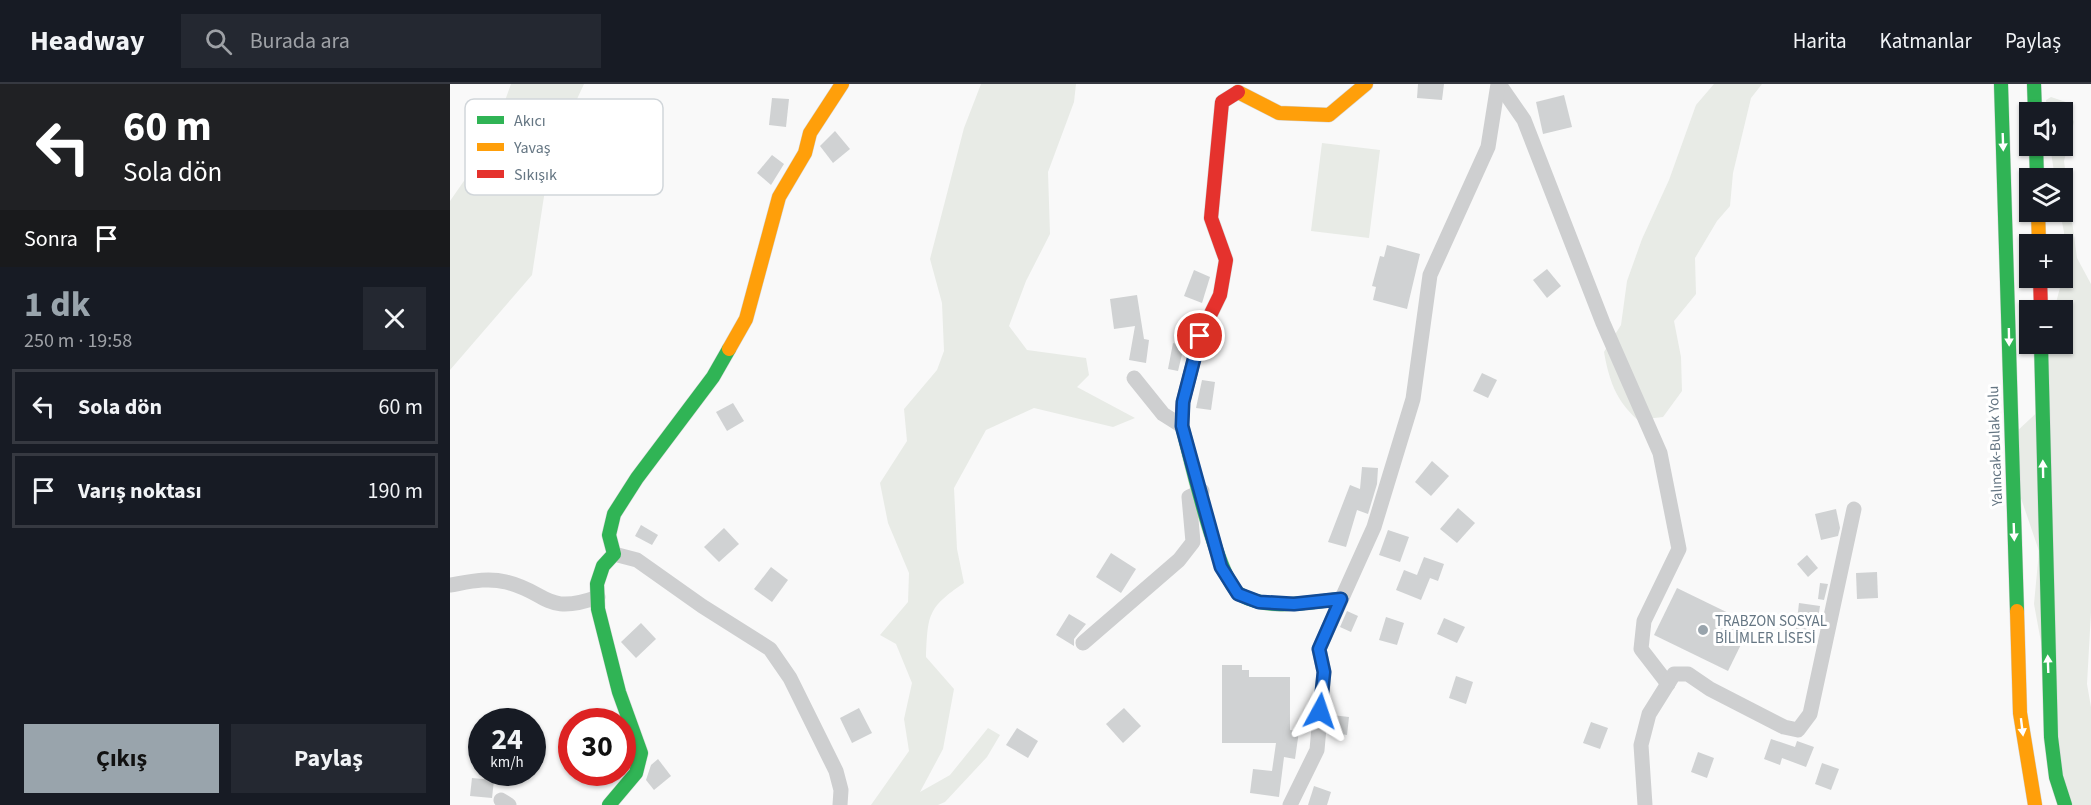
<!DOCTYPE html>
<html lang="tr">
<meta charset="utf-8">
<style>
:root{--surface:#171b24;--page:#242831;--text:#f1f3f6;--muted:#9ea1a6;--line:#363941;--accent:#99a4ac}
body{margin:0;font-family:"Source Sans 3",sans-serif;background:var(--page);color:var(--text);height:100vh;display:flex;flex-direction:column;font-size:22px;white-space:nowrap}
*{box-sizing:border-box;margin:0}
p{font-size:20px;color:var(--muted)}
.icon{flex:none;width:33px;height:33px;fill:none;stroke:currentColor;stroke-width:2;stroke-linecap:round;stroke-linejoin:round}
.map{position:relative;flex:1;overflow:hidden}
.details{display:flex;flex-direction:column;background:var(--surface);width:450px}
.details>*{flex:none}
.banner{background:#202124;color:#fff;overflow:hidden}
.buttons{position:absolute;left:1569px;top:18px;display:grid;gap:12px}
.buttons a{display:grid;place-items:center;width:54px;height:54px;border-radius:0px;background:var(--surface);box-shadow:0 2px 4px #0004;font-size:30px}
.speed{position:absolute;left:18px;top:624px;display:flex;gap:12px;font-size:30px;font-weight:700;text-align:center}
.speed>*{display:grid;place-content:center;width:78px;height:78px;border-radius:50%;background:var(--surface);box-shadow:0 2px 4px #0004;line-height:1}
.speed small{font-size:15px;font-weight:400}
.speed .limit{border:9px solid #d22;background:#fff;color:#111}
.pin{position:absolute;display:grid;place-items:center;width:51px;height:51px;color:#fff;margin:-26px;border:3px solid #fff;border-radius:50%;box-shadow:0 2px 6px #0007}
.me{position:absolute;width:66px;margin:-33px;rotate:5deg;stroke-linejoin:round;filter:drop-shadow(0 0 4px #0008)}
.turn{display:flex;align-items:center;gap:21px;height:126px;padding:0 24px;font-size:27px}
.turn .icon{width:78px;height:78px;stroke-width:2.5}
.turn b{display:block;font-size:42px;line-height:51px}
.then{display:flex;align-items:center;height:57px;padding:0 24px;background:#0003;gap:12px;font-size:22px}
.round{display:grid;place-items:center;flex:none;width:63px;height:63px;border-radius:0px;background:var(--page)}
.headline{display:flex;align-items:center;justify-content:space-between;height:102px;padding:0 24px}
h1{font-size:36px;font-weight:700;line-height:45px;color:var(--accent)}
.button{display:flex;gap:12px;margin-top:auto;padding:12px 24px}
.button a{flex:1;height:69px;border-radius:0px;background:var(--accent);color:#111;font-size:24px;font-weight:700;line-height:69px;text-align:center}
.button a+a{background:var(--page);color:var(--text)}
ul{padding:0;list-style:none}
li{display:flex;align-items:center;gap:18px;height:75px;margin:0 12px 9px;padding:0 12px;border:3px solid var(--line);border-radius:0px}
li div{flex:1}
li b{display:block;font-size:22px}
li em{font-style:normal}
header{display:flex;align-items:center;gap:36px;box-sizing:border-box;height:84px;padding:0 30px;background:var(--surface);border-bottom:2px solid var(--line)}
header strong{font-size:28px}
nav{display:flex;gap:33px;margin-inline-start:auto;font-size:21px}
.search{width:420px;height:54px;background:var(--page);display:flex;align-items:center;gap:15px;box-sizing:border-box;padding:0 21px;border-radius:0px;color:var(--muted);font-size:22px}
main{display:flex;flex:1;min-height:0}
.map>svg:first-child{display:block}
.green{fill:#e8ebe6}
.building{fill:#d0d2d3}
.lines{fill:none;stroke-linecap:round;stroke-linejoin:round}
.fast-casing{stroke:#d5d6d7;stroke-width:15}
.slow-casing{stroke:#d5d6d7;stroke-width:15}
.jam-casing{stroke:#d5d6d7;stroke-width:15}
.street{stroke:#cecfd0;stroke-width:15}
.fast{stroke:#30b455;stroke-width:14}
.slow{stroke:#ff9f0a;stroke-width:14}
.jam{stroke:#e5322d;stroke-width:14}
.oneway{fill:#fff}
.route-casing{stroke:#114b97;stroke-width:15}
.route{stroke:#1a73e8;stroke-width:10}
.poi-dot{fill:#99a4ac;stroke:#fff;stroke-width:2}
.labels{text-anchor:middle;stroke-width:6;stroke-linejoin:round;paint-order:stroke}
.street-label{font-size:15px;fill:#657683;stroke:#fff}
.poi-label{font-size:15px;fill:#657683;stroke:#fff;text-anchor:start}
.key{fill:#fff;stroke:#d1d6da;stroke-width:1.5}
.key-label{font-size:16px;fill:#657683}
</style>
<header>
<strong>Headway</strong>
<div class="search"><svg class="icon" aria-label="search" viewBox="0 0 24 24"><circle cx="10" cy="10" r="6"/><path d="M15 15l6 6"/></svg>Burada ara</div>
<nav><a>Harita</a><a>Katmanlar</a><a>Paylaş</a></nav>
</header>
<main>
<section class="details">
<div class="banner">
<div class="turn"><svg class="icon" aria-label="left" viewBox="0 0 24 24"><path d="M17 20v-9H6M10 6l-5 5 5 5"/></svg><div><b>60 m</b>Sola dön</div></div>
<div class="then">Sonra<svg class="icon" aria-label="arrive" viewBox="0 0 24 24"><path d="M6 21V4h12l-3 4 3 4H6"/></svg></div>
</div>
<div class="headline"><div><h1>1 dk</h1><p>250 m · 19:58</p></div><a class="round"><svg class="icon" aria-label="close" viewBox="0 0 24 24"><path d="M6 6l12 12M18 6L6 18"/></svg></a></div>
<ul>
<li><svg class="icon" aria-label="left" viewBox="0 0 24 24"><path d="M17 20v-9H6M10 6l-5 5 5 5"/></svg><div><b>Sola dön</b></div><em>60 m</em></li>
<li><svg class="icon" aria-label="arrive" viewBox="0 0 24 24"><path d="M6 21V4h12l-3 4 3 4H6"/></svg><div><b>Varış noktası</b></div><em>190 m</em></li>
</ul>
<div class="button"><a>Çıkış</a><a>Paylaş</a></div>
</section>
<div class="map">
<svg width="1641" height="721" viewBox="0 0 1641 721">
<rect width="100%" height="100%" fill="#f9f9f9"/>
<g class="green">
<polygon points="61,0 134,0 100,73 82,191 0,286 0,117 39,61"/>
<path d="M531,0H626L624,18L598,88L600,150L576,197L559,242L577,266L636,274L639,291L627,303L685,334L663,343L584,324L536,346L504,404L507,465L514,499C477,524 478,531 476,573L504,605L493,665L470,708L500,691L538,644L550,651L537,673L495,718L488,721H421L459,667L454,635L462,599L446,560L430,551L458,518L459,489L438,439L430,399L457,357L454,325L487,286L494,267L492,219L480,175L514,44Z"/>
<path d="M1264,0H1312L1301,14L1283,89L1280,122L1267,137L1245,174L1246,210L1224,237L1231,273L1232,307L1213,333L1188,336C1166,317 1159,296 1154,268L1171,241L1177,197L1192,155L1219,96L1246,21Z"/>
<polygon points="1601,13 1616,18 1624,38 1614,77 1627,174 1641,200 1641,528 1637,600 1641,623 1641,721 1611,721 1602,618 1584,520 1589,467 1561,385 1565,349 1596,320 1600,260 1612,260 1612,226 1604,226 1614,189 1614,148 1610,128 1612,94 1605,94 1600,62 1612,62 1612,28 1597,28 1596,16"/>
<polygon points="872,59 930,66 919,154 861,147"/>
</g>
<g class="building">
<polygon points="968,0 994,0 992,16 967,14"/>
<polygon points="1114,11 1122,43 1093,50 1086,18"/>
<polygon points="322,14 339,15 336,43 319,41"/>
<polygon points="385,47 400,65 383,79 370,62"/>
<polygon points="322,71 334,80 321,101 307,89"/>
<polygon points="937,161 970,170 957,225 923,216 926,203 922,202 930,172 934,173"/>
<polygon points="1097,185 1111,202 1097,214 1083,196"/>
<polygon points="744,186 760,193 752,219 734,212"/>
<polygon points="687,211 694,255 699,256 696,279 679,276 685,242 664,245 660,215"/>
<polygon points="723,259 734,262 728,287 718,285"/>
<polygon points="1032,289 1047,296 1038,314 1023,307"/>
<polygon points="752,296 765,298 761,326 746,324"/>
<polygon points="283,319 294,337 277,347 266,328"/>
<polygon points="982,377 999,392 981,412 965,398"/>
<polygon points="912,383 928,384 927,400 918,430 907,426 896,463 878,458 900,401 910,405"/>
<polygon points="1008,424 1025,439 1007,459 990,445"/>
<polygon points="1386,425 1390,444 1388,452 1371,456 1365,430"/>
<polygon points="191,441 208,451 202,461 185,452"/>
<polygon points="274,444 289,460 269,478 254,463"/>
<polygon points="938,446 959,453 950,478 929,471"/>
<polygon points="661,469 686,485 671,509 646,493"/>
<polygon points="1357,471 1368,484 1358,493 1347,480"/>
<polygon points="974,473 994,480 988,497 980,494 971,516 946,506 954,486 967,491"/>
<polygon points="321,483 338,496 322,518 304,505"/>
<polygon points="1427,488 1428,514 1407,515 1406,489"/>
<polygon points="1370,499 1378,500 1374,516 1368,515"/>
<polygon points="1227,504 1301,540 1278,587 1204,551"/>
<polygon points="1349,519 1370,522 1366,548 1346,545"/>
<polygon points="897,527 908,532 901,548 890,543"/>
<polygon points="619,530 636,540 624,555 624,562 606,551"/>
<polygon points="936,533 954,539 947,561 929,556"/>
<polygon points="994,534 1015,543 1007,559 987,550"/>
<polygon points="191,539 206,555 186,574 171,558"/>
<polygon points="772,581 792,581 792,586 799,586 799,593 840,593 840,646 849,647 845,675 834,673 829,713 800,709 803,685 822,687 826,659 772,659"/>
<polygon points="1006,592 1023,598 1016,620 999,614"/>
<polygon points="409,624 422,649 402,659 390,634"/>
<polygon points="674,624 691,642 673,659 656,640"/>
<polygon points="882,631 899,633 897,651 879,648"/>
<polygon points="1141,638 1158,644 1150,665 1133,659"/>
<polygon points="567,644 588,657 578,674 556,661"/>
<polygon points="1321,655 1345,663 1347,657 1364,663 1356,683 1332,674 1330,681 1314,675"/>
<polygon points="1248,668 1264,674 1257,694 1241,688"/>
<polygon points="208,675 221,692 204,706 196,696 201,681"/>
<polygon points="1372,679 1389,685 1381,706 1365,700"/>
<polygon points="22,694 44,696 42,714 20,712"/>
<polygon points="864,702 881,708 877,721 858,721"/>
</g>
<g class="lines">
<defs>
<g id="fast">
<polyline points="1551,0 1567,527"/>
<polyline points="1584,0 1585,28"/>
<polyline points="1586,62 1587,94"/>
<polyline points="1591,260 1601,653 1606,693 1615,721"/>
<path d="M732,334V342C740,372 768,499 791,511C820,527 859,518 891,515"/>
<polyline points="159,721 186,689 191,669 169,608 148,525 147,500 153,482 164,470 159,451 164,430 187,394 263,293 279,265"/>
</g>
<g id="slow">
<polyline points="788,8 829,29 879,31 916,0"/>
<polyline points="1588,128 1589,160"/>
<polyline points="279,265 296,235 329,113 355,69 360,49 392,0"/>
<polyline points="1567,527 1570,629 1585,721"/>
</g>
<g id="jam">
<polyline points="1590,194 1591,226"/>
<polyline points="732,334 733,318 750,252 770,211 776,176 761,134 772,18 788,8"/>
</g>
</defs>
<use href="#fast" class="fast-casing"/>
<use href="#slow" class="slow-casing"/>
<use href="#jam" class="jam-casing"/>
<g class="street">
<polyline points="1049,0 1074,36 1153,239 1210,369 1229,465 1194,537 1191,565 1218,600"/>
<polyline points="684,294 713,330 732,342"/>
<polyline points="164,470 187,476 252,522 320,565 340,594 386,687 391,706 390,721"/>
<path d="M0,501C18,498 37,493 56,498C98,508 95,532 148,513"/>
<polyline points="633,559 729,476 743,458 739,413 752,407"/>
<polyline points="51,716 59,721"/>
<polyline points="840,721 867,666 874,588 869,565 924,443 963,315 980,191 1038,63 1048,0"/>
<polyline points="1195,721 1191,661 1199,630 1224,590 1238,590 1260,605 1334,643 1348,646 1360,630 1404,425"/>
</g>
<use href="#fast" class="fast"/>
<use href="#slow" class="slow"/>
<use href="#jam" class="jam"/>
</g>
<defs><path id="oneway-solid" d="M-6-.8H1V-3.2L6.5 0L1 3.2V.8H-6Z" transform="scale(1.5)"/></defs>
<g class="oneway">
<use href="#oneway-solid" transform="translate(1553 58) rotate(88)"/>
<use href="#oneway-solid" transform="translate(1559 253) rotate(89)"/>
<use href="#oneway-solid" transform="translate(1593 385) rotate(-91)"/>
<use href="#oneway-solid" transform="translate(1564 448) rotate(88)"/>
<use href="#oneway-solid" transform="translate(1598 580) rotate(-92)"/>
<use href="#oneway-solid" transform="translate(1572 643) rotate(83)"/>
</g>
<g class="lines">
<defs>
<polyline id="route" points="750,252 733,318 732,342 771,483 788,510 809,518 844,520 891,515 869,565 874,588 870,627"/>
</defs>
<use href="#route" class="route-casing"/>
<use href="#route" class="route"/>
</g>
<circle class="poi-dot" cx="1253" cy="546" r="6"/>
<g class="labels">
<g class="street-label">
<text transform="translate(1545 362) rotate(-92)" y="5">Yalıncak-Bulak Yolu</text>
</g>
<g class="poi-label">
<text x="1265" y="542">TRABZON SOSYAL<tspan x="1265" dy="17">BİLİMLER LİSESİ</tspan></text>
</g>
</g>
<rect x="15" y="15" width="198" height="96" rx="9" class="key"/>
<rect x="27" y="32" width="27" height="8" fill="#30b455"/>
<rect x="27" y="59" width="27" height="8" fill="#ff9f0a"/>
<rect x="27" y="86" width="27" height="8" fill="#e5322d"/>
<g class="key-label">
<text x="64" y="42">Akıcı</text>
<text x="64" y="69">Yavaş</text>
<text x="64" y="96">Sıkışık</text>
</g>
</svg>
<div class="buttons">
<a><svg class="icon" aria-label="sound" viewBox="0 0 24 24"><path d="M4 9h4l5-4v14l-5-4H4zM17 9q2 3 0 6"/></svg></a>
<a><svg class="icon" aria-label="layers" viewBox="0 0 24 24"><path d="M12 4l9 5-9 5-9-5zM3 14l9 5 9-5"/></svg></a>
<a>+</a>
<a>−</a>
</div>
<div class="speed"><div>24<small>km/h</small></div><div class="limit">30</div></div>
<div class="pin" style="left:750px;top:252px;background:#d93025"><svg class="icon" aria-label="arrive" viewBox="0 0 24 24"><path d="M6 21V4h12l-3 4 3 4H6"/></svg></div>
<svg class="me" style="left:870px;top:627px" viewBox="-20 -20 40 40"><path d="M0-17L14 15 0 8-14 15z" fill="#1a73e8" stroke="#fff" stroke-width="4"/></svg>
</div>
</main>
